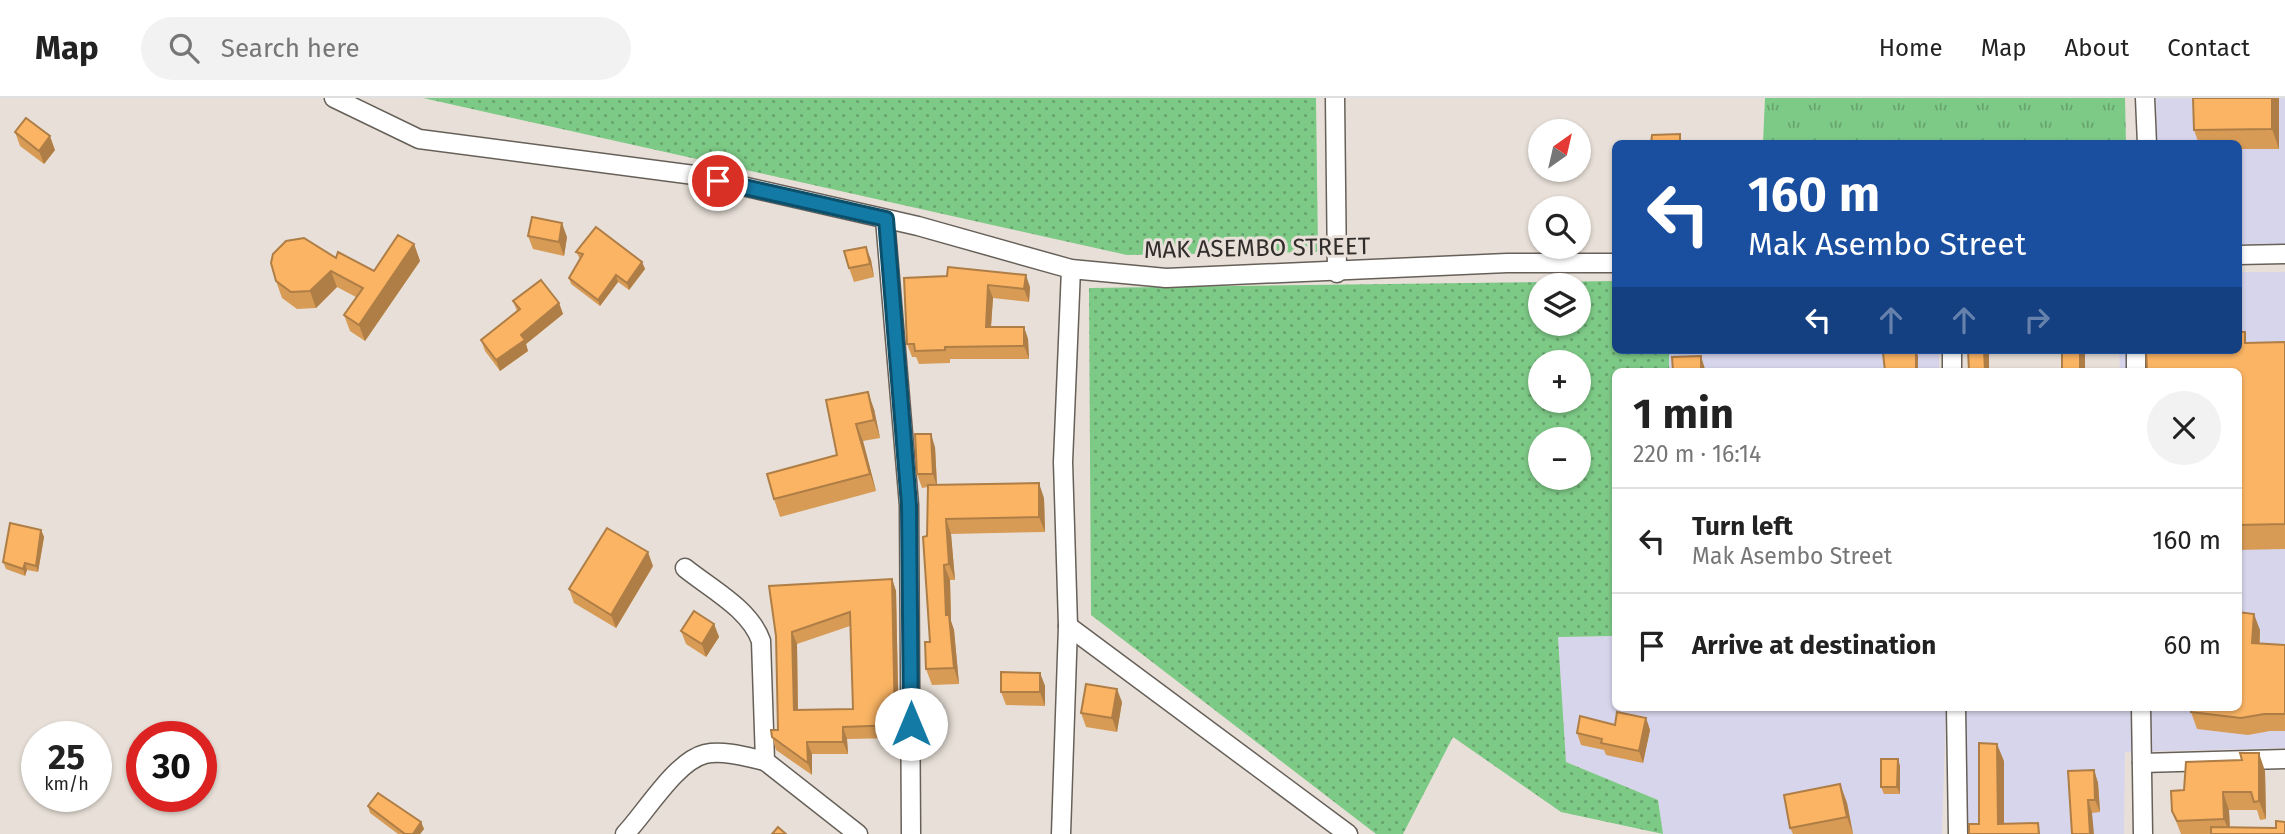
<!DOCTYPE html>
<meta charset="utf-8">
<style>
:root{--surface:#fff;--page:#f2f2f2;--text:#222;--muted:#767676;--line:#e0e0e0}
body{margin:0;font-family:"Fira Sans",sans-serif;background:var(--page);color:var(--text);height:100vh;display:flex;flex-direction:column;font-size:26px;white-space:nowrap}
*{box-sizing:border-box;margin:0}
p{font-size:23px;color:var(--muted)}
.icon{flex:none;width:38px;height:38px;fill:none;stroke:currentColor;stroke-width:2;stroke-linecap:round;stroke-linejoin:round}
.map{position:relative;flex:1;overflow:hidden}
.panel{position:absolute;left:1612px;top:270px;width:630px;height:343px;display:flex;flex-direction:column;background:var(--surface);border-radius:10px;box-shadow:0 2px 5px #0004}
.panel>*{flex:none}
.banner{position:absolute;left:1612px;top:42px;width:630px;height:214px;border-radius:10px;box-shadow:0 2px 5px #0004;background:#1a4fa0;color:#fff;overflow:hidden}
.needle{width:46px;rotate:34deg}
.buttons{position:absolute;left:1528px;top:21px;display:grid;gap:14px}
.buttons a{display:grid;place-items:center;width:63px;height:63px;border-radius:50%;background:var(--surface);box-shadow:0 2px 5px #0004;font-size:35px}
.speed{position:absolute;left:21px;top:623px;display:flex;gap:14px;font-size:35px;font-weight:700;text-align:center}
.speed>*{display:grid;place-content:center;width:91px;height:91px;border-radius:50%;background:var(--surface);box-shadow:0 2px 5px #0004;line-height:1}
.speed small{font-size:18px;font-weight:400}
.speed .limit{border:10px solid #d22;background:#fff;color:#111}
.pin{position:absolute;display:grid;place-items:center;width:60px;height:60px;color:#fff;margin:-30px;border:4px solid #fff;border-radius:50%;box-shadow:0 2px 7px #0007}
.me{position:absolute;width:77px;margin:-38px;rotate:0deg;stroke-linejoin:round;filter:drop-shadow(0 0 5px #0008)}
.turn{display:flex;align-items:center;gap:24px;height:147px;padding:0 21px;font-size:32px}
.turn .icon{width:91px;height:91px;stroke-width:2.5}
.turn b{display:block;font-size:49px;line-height:60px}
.lanes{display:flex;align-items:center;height:66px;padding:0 21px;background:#0003;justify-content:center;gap:35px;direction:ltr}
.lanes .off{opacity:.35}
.round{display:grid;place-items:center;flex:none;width:74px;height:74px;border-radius:37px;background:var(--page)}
.summary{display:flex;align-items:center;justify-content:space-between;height:119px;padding:0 21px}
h1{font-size:42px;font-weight:700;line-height:52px}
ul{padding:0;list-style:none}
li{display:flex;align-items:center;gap:21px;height:105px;padding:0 21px;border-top:2px solid var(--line)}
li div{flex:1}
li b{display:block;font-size:26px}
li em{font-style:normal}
header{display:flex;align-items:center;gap:42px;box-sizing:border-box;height:98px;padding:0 35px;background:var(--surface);border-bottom:2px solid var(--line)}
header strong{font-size:33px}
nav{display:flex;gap:38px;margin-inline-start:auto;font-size:24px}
.search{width:490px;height:63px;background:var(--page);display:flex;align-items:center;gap:18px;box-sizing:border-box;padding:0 24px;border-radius:38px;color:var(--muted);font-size:26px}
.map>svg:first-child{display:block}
.commercial{fill:#d7d5eb}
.grass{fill:url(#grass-dots);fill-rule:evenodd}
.park{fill:url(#park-tufts)}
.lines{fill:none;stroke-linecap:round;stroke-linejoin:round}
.minor-casing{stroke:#666059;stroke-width:21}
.minor{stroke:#fff;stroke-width:18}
.wall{fill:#d79b56;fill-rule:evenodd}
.shaded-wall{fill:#af7e46}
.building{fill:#fab464;stroke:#af7e46;stroke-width:2;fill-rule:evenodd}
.route-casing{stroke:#0c4f6b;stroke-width:18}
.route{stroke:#1379a5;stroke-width:12}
.labels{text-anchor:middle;stroke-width:6;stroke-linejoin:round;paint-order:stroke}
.street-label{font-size:24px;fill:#302d2a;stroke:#e8e0d8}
</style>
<header>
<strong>Map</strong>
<div class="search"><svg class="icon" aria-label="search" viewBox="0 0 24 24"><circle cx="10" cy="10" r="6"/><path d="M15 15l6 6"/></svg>Search here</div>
<nav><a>Home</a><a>Map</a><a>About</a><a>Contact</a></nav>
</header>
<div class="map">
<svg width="2285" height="736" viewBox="0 0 2285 736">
<defs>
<pattern id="grass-dots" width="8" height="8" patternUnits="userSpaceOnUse" patternTransform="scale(1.75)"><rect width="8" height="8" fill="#7dc986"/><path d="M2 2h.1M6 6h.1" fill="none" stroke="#67a46e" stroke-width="1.8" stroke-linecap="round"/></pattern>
<pattern id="park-tufts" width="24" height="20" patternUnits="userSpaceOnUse" patternTransform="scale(1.75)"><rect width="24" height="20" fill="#7dc986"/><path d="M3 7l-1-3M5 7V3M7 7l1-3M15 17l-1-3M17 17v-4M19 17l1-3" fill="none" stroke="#67a46e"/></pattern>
</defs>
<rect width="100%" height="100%" fill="#e8e0d8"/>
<g class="commercial">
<polygon points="2156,0 2285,0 2285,146 2238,147 2238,46 2157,45"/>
<polygon points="2238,174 2285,174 2285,650 2125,654 2124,736 1963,736 1966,609 2238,609 2238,273 2120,273 2119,252 2238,252"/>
<rect x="1669" y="252" width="270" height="21"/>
<polygon points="1615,538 1615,609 1946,609 1942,736 1663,736 1658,702 1566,664 1558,539"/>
</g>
<g class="grass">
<polygon points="423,0 1316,0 1318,154 1127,157"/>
<path d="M1615,183V252H1669V273H1615V538L1558,539L1566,664L1658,702L1663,736L1561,714L1453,639L1403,736H1376L1091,517L1089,190ZM1540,187H1578V226H1540ZM1540,264H1578V303H1540ZM1540,341H1578V380H1540Z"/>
</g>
<polygon class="park" points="1765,0 2125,0 2126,45 1763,45"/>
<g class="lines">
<defs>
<g id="minor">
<polyline points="334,0 419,41 694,77 918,128 1071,171 1166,180 1507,165 1615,165"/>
<polyline points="1335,0 1337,175"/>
<polyline points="2145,0 2147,46"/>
<polyline points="885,121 909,407 911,736"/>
<polyline points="2238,157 2285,156"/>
<polyline points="1952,252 1952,273"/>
<polyline points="2136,252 2136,273"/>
<path d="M685,470C711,491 750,511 761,543L765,663L858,736"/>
<polyline points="1068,528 1348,736"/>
<polyline points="1956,609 1958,736"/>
<polyline points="2141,609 2143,736"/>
<polyline points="2142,665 2285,661"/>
<path d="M625,736C646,714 676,663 705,656C724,652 747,659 765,663"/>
<polyline points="1061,736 1068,528 1063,364 1071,171"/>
</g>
</defs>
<use href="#minor" class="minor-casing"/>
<use href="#minor" class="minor"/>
</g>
<g class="wall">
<polygon points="2279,0 2279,51 2238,51 2238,46 2199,46 2194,32"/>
<polygon points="15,34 55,52 44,66 20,48"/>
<polygon points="528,138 567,139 564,158 533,151"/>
<polygon points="414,146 420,163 365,243 350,233 344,217 356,199 337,189 316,210 297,211 282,200 276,183 336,160 374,173"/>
<polygon points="866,149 871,162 874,179 854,184 849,170"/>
<polygon points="576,154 642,164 645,171 629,192 618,184 600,208 571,186 569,180 580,161"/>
<polygon points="904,180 1030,189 1029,204 993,200 991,229 1024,229 1028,241 1029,261 950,261 950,265 919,266 916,259 912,259 907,246"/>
<polygon points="513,203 559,205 563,216 526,246 528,253 500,273 485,253 481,242 517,213"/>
<polygon points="2285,244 2285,451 2238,452 2238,273 2249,245"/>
<polygon points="826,302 874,311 880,340 863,343 876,393 780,419 774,401 837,357"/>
<polygon points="935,349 937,386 1044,400 1045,434 951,436 955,482 950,482 951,523 954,532 959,586 932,587 926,571 930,544 927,438 928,389 922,390 917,376"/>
<polygon points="41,432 44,439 38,474 27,472 25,478 6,471 3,464"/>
<polygon points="653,468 616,530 574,505 569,491"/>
<path d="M892,481L896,493L899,640L847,641L848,656H812V677L776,652L772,639L778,632L776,538ZM850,528L853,611L798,612L797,546Z"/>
<polygon points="714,526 719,539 706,559 686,546 681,533"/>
<polygon points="2260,532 2260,545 2285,547 2285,633 2270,633 2248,637 2197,631 2191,614"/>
<polygon points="1040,575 1045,588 1045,608 1006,607 1001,594"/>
<polygon points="1122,604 1117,634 1086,629 1081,615"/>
<polygon points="1646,620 1650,632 1643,665 1606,657 1604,652 1581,647 1577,635"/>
<polygon points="1898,661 1900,668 1900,696 1884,696 1881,689"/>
<polygon points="2094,672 2098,685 2100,714 2092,715 2072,736"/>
<polygon points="2265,673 2266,721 2260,722 2257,712 2229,712 2230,729 2276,730 2285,736 2181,736 2172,713 2184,692"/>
<polygon points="1840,686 1847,705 1853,736 1793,736 1790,730"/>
<polygon points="368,708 421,724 424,731 420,736 398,736 370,715"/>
</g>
<g class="shaded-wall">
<polygon points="2272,0 2279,0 2279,51 2272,31"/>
<polygon points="50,38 55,52 44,66 39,53"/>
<polygon points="562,125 567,139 564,158 559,144"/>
<polygon points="414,146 420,163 365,243 359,227"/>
<polygon points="866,149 871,162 874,179 870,166"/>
<polygon points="642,164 645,171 629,192 627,185"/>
<polygon points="331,173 337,189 316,210 310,193"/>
<polygon points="616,177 618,184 600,208 598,202"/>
<polygon points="1026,177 1030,189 1029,204 1024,191"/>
<polygon points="988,187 993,200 990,242 986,229"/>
<polygon points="559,205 563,216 526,246 528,253 500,273 496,262 521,237"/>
<polygon points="1024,229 1028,241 1029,261 1024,248"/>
<polygon points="1916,252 1918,258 1918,273 1916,273"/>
<polygon points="1984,252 1989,252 1989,273 1985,273"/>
<rect x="2080" y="252" width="5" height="21"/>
<polygon points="1701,258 1705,271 1706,273 1701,273"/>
<polygon points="868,294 874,311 880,340 874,322"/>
<polygon points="856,326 863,343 876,393 870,376"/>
<polygon points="931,336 935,349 937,389 933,376"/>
<polygon points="1039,385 1044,400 1045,434 1039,419"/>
<polygon points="946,421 951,436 955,482 949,466"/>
<polygon points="41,432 44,439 38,474 36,468"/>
<polygon points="648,454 653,468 616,530 611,517"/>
<polygon points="25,465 27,472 25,478 23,471"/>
<polygon points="944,467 950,482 951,523 954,532 959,586 954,570 946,517"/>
<polygon points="892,481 896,493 899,640 895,627"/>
<polygon points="2254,516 2260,532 2258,561 2252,545"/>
<polygon points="714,526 719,539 706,559 702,546"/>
<polygon points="792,534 797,546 798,624 794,612"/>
<polygon points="1040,575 1045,588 1045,608 1040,594"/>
<polygon points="1117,591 1122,604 1117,634 1112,620"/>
<polygon points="1646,620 1650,632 1643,665 1639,653"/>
<polygon points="843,629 847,641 848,656 843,644"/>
<polygon points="807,644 812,656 812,677 808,665"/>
<polygon points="1997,646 2004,663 2004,736 1998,726"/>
<polygon points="2259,655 2265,673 2266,721 2259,703"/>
<polygon points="1898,661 1900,668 1900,696 1897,689"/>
<polygon points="2094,672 2098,685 2100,714 2095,702"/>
<polygon points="1840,686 1847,705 1853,736 1847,719"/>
<polygon points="2223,694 2229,712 2230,736 2224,721"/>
<polygon points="2088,702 2092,715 2094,736 2090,736"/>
<polygon points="421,724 424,731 420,736 413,736"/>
</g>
<g class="building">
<polygon points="2193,0 2272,0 2272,31 2194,32"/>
<polygon points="26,20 50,38 39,53 15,34"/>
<polygon points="1680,36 1680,46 1651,46 1652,37"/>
<polygon points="532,119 562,125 559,144 528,138"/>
<polygon points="596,129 642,164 627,185 616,177 598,202 569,180 583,156 576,154"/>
<polygon points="398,137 414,146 359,227 344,217 363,190 331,173 310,193 291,194 276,183 271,165 273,156 286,143 304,140 336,160 338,154 374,173"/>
<polygon points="866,149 870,166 849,170 844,153"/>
<polygon points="948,169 1026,177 1024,191 988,187 986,229 1024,229 1024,248 945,249 945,252 915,253 914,246 907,246 904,180 947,178"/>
<polygon points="541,182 559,205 521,237 525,242 496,262 481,242 520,211 513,203"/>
<polygon points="2238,234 2245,234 2245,245 2285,244 2285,426 2238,427 2238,273 2147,272 2146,252 2238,252"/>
<polygon points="1907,252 1916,252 1916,273 1885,273 1883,255"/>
<polygon points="1968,252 1984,252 1985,273 1969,273"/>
<rect x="2062" y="252" width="18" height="21"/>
<polygon points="1701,258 1701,273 1673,273 1672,259"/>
<polygon points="868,294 874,322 856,326 870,376 774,401 767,376 837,357 826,302"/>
<polygon points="915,336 931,336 933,376 917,376"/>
<polygon points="1039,385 1039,419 946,421 949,466 944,467 946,517 949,517 954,570 926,571 925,544 930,544 923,439 927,438 928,387"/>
<polygon points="10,425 41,432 36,468 25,465 23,471 3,464"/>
<polygon points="607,430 648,454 611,517 569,491"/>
<path d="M892,481L895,627L843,629V644H807L808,665L772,639L771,632H778L776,538L769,488ZM850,514L853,611L794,612L792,534Z"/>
<polygon points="694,513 714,526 702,546 681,533"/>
<polygon points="2238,514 2254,516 2252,545 2285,547 2285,616 2264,616 2241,620 2191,614 2191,609 2238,609"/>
<polygon points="1001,574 1040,575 1040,594 1001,594"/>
<polygon points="1086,586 1117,591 1112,620 1081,615"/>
<polygon points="1617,614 1646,620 1639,653 1601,645 1602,641 1577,635 1580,618 1615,627"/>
<polygon points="1979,645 1997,646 1998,726 2038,725 2039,736 1969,736 1969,726 1979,726"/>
<polygon points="2240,655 2259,655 2259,703 2254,704 2251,694 2223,694 2224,721 2177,723 2172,713 2171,693 2184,692 2186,664 2242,662"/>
<polygon points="1881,661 1898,661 1897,689 1881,689"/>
<polygon points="2094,672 2095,702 2088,702 2090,736 2072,736 2068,673"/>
<polygon points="1840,686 1847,719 1790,730 1784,697"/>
<polygon points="378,695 421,724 413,736 405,736 368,708"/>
<polygon points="2276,723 2285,724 2285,736 2211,736 2211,729 2276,730"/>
<polygon points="778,729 786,736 772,736"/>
</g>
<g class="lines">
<defs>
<polyline id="route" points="718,83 886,121 909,407 911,626"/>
</defs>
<use href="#route" class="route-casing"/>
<use href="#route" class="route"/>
</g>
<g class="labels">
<g class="street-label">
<text transform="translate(1257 150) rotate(-1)" y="8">MAK ASEMBO STREET</text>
</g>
</g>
</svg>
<div class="buttons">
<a><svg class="needle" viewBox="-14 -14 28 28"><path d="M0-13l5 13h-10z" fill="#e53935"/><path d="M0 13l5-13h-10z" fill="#767676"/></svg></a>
<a><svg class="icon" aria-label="search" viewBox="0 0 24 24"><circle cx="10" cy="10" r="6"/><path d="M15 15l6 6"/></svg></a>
<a><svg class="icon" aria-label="layers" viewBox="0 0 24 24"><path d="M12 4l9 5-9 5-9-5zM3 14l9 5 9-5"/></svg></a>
<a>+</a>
<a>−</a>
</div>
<div class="speed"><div>25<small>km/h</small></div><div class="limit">30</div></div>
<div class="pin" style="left:718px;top:83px;background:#d93025"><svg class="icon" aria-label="arrive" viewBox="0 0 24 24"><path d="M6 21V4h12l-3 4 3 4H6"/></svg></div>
<svg class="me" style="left:911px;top:626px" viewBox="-20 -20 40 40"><circle r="19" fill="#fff"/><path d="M0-13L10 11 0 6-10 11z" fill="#1379a5"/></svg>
<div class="banner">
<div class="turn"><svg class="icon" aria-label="left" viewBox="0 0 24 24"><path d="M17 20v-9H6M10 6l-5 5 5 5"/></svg><div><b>160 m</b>Mak Asembo Street</div></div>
<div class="lanes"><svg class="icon" aria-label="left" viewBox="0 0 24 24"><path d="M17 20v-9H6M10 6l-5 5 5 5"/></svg><svg class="icon off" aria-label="ahead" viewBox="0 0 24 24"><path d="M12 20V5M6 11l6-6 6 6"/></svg><svg class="icon off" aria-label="ahead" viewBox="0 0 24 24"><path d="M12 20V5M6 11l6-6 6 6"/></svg><svg class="icon off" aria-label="right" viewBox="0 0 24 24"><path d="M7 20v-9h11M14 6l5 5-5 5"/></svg></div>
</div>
<section class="panel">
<div class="summary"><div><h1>1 min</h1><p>220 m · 16:14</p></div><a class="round"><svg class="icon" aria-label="close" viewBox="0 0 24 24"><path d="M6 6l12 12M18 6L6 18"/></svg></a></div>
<ul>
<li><svg class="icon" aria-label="left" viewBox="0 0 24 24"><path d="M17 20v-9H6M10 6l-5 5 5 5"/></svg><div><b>Turn left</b><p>Mak Asembo Street</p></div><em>160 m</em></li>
<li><svg class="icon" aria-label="arrive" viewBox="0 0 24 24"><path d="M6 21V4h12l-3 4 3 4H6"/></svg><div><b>Arrive at destination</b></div><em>60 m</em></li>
</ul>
</section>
</div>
